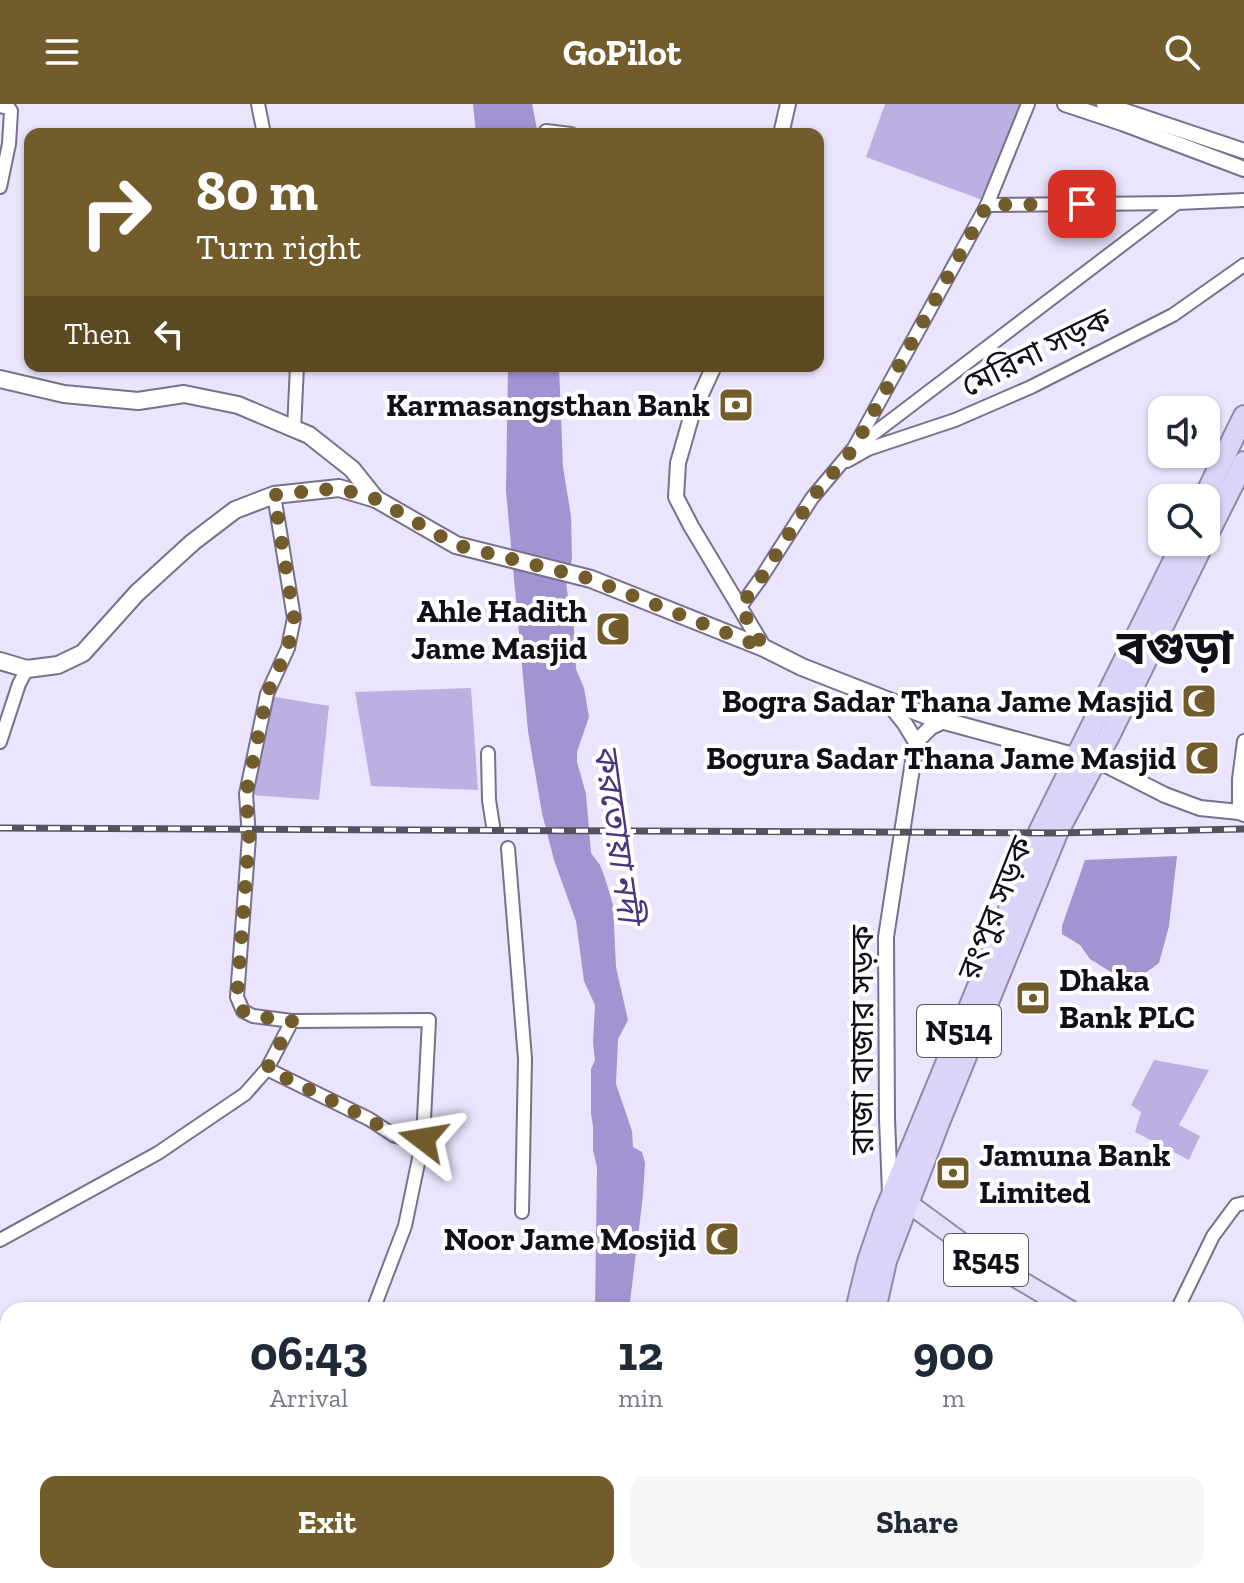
<!DOCTYPE html>
<meta charset="utf-8">
<style>
:root{--surface:#fff;--page:#f6f6f7;--text:#1f2937;--muted:#747a83;--accent:#725c2b}
body{margin:0;font-family:"Zilla Slab","Noto Sans Bengali",serif;background:var(--page);color:var(--text);height:100vh;display:flex;flex-direction:column;font-size:30px;white-space:nowrap}
*{box-sizing:border-box;margin:0}
p{font-size:26px;color:var(--muted)}
.icon{flex:none;width:44px;height:44px;fill:none;stroke:currentColor;stroke-width:2;stroke-linecap:round;stroke-linejoin:round}
.map{position:relative;flex:1;overflow:hidden}
.sheet{position:absolute;left:0px;top:1198px;width:1244px;height:282px;display:flex;flex-direction:column;background:var(--surface);border-radius:24px 24px 0 0;box-shadow:0 2px 6px #0004}
.sheet>*{flex:none}
.hud{position:absolute;left:24px;top:24px;width:800px;height:244px;border-radius:16px;box-shadow:0 2px 6px #0004;background:#725c2b;color:#fff;overflow:hidden}
.controls{position:absolute;left:1148px;top:292px;display:grid;gap:16px}
.controls a{display:grid;place-items:center;width:72px;height:72px;border-radius:16px;background:var(--surface);box-shadow:0 2px 6px #0004;font-size:40px}
.pin{position:absolute;display:grid;place-items:center;width:68px;height:68px;color:#fff;margin:-34px;border-radius:16px;box-shadow:0 4px 12px #0006}
.me{position:absolute;width:88px;margin:-44px;rotate:284deg;stroke-linejoin:round;filter:drop-shadow(0 0 6px #0008)}
.turn{display:flex;align-items:center;gap:28px;height:168px;padding:0 40px;font-size:36px}
.turn .icon{width:104px;height:104px;stroke-width:2.5}
.turn b{display:block;font-size:56px;line-height:68px}
.then{display:flex;align-items:center;height:76px;padding:0 40px;background:#0003;gap:16px;font-size:30px}
.eta{display:flex;justify-content:space-evenly;align-items:center;height:136px;text-align:center}
.eta b{font-size:48px;font-weight:800;line-height:56px}
.action{display:flex;gap:16px;margin-top:auto;padding:16px 40px}
.action a{flex:1;height:92px;border-radius:16px;background:var(--accent);color:#fff;font-size:32px;font-weight:800;line-height:92px;text-align:center}
.action a+a{background:var(--page);color:var(--text)}
header{display:flex;justify-content:space-between;align-items:center;height:104px;padding:0 40px;background:var(--accent);color:#fff;font-size:36px;font-weight:800}
.map>svg:first-child{display:block}
.green{fill:#bcb0e2}
.water{fill:#a293d1}
.lines{fill:none;stroke-linecap:round;stroke-linejoin:round}
.minor-casing{stroke:#77718c;stroke-width:16}
.tertiary-casing{stroke:#77718c;stroke-width:18}
.secondary-casing{stroke:#77718c;stroke-width:20}
.primary-casing{stroke:#9089a9;stroke-width:22}
.trunk-casing{stroke:#9089a9;stroke-width:24}
.minor{stroke:#fff;stroke-width:12}
.tertiary{stroke:#fff;stroke-width:14}
.secondary{stroke:#fff;stroke-width:16}
.primary{stroke:#e5dffa;stroke-width:18}
.trunk{stroke:#dcd4f8;stroke-width:20}
.rail-casing{stroke:#555260;stroke-width:7}
.rail{stroke:#fff;stroke-width:4;stroke-dasharray:12;stroke-linecap:butt}
.route{stroke:#725c2b;stroke-width:14;stroke-dasharray:0 25.2}
.labels{text-anchor:middle;stroke-width:8;stroke-linejoin:round;paint-order:stroke}
.shield{fill:#fff;stroke:#58575e;stroke-width:2}
.shield-label{font-size:30px;font-weight:bold;fill:#110f19}
.street-label{font-size:32px;fill:#110f19;stroke:#fff}
.poi-label{font-size:32px;font-weight:bold;fill:#110f19;stroke:#fff;text-anchor:end}
.water-label{font-size:34px;font-style:italic;fill:#4c347e;stroke:#fff}
.town-label{font-size:48px;font-weight:bold;fill:#110f19;stroke:#fff}
</style>
<header><svg class="icon" aria-label="menu" viewBox="0 0 24 24"><path d="M4 6h16M4 12h16M4 18h16"/></svg>GoPilot<svg class="icon" aria-label="search" viewBox="0 0 24 24"><circle cx="10" cy="10" r="6"/><path d="M15 15l6 6"/></svg></header>
<div class="map">
<svg width="1244" height="1479" viewBox="0 0 1244 1479">
<rect width="100%" height="100%" fill="#eae4fd"/>
<g class="green">
<polygon points="885,0 1020,0 985,97 866,53"/>
<polygon points="471,584 478,686 371,682 355,588"/>
<polygon points="270,592 329,602 319,696 249,691"/>
<polygon points="1154,956 1209,966 1179,1021 1200,1032 1189,1056 1135,1028 1141,1008 1131,1001"/>
</g>
<g class="water">
<polygon points="473,0 532,0 538,30 476,30"/>
<polygon points="508,262 559,262 563,363 571,412 572,455 566,478 570,508 574,524 576,565 584,584 589,613 577,648 577,658 586,690 591,749 600,761 605,774 613,801 616,863 628,916 618,935 616,980 632,1027 633,1043 642,1048 645,1059 643,1091 629,1206 595,1206 597,1063 593,1046 593,1023 591,1009 591,965 595,956 593,939 595,901 584,877 576,817 554,756 542,709 528,627 506,387"/>
<polygon points="1177,752 1169,822 1159,859 1144,870 1129,875 1114,870 1090,855 1080,841 1062,830 1062,822 1085,756"/>
</g>
<g class="lines">
<defs>
<g id="minor">
<polyline points="258,0 264,30"/>
<polyline points="0,2 9,4 11,7 9,40 0,83"/>
<polyline points="546,27 571,30"/>
<polyline points="987,101 1177,99"/>
<polyline points="294,325 297,262"/>
<polyline points="860,340 1177,99 1244,96"/>
<polyline points="847,357 868,345 955,316 1031,283 1173,211 1244,161"/>
<polyline points="274,391 294,514 288,544 267,590 246,690 249,733 237,893 243,907 253,912 292,917 429,916 423,1035 405,1122 373,1206"/>
<polyline points="740,503 761,474 812,394 854,344 987,101 1028,0"/>
<polyline points="0,638 19,580 27,565"/>
<polyline points="488,649 489,696 493,722"/>
<polyline points="1239,708 1239,675 1244,637"/>
<polyline points="508,744 525,955 522,1108"/>
<polyline points="267,965 369,1015 395,1032 411,1035 423,1035"/>
<polyline points="0,1136 158,1049 245,990 267,965 292,917"/>
<polyline points="1177,1206 1213,1132 1236,1101 1244,1099"/>
<polyline points="175,1472 179,1479"/>
<polyline points="4,1479 35,1478 54,1472"/>
</g>
<g id="tertiary">
<polyline points="1065,0 1122,19 1244,65"/>
<polyline points="1104,0 1244,47"/>
<polyline points="781,30 788,0"/>
<polyline points="714,262 692,310 678,359 676,393 691,422 764,544"/>
<polyline points="885,595 905,620 916,638"/>
<polyline points="916,638 931,623 944,617"/>
<polyline points="1096,656 1165,691 1200,704 1239,708 1244,710"/>
<polyline points="890,1088 887,1015 886,833 916,638"/>
<polyline points="0,1273 8,1282"/>
<polyline points="494,1472 508,1479"/>
</g>
<g id="secondary">
<polyline points="0,275 64,290 138,297 184,290 238,301 309,331 352,365 376,395"/>
<polyline points="0,557 27,565 58,561 83,549 137,489 193,438 235,406 274,391 339,384 376,395 456,441 591,475 764,544 802,563 930,613 1077,653"/>
</g>
<g id="primary">
<polyline points="908,1099 983,1154 1070,1206"/>
<polyline points="1236,1302 1244,1307"/>
</g>
<g id="trunk">
<polyline points="1204,394 1244,312"/>
<polyline points="1206,434 1244,358"/>
<polyline points="856,1206 868,1157 884,1110 1000,829 1039,728 1183,438"/>
<polyline points="875,1206 886,1157 940,1016 1057,729 1110,630 1204,438"/>
<polyline points="845,1479 848,1472"/>
<polyline points="863,1479 865,1472"/>
</g>
</defs>
<use href="#minor" class="minor-casing"/>
<use href="#tertiary" class="tertiary-casing"/>
<use href="#secondary" class="secondary-casing"/>
<use href="#primary" class="primary-casing"/>
<use href="#trunk" class="trunk-casing"/>
<use href="#minor" class="minor"/>
<use href="#tertiary" class="tertiary"/>
<use href="#secondary" class="secondary"/>
<use href="#primary" class="primary"/>
<use href="#trunk" class="trunk"/>
<defs>
<polyline id="rail" points="0,724 1057,729 1244,725"/>
</defs>
<use href="#rail" class="rail-casing"/>
<use href="#rail" class="rail"/>
</g>
<g class="lines">
<polyline class="route" points="423,1035 411,1035 395,1032 369,1015 267,965 292,917 253,912 243,907 237,893 249,733 246,690 267,590 288,544 294,514 274,391 339,384 358,390 376,395 456,441 591,475 764,544 740,503 761,474 812,394 854,344 987,101 1082,100"/>
</g>
<defs>
<symbol id="bank-square" viewBox="-11 -11 22 22"><rect x="-9" y="-9" width="18" height="18" rx="4" fill="#725c2b" stroke="#fff"/><path d="M-6-4H6V4H-6ZM0-2.3a2.3 2.3 0 1 0 0 4.6a2.3 2.3 0 1 0 0-4.6Z" fill="#fff"/></symbol>
<symbol id="mosque-square" viewBox="-11 -11 22 22"><rect x="-9" y="-9" width="18" height="18" rx="4" fill="#725c2b" stroke="#fff"/><path d="M3.5-4.9A6 6 0 1 0 3.5 4.9A5 5 0 1 1 3.5-4.9Z" fill="#fff"/></symbol>
</defs>
<g fill-rule="evenodd">
<use href="#bank-square" x="716" y="281" width="40" height="40"/>
<use href="#mosque-square" x="593" y="505" width="40" height="40"/>
<use href="#mosque-square" x="1179" y="577" width="40" height="40"/>
<use href="#mosque-square" x="1182" y="634" width="40" height="40"/>
<use href="#bank-square" x="1013" y="874" width="40" height="40"/>
<use href="#bank-square" x="933" y="1049" width="40" height="40"/>
<use href="#mosque-square" x="702" y="1115" width="40" height="40"/>
</g>
<g class="labels">
<g class="shield">
<rect x="917" y="901" width="84" height="52" rx="6"/>
<rect x="944" y="1130" width="84" height="52" rx="6"/>
</g>
<g class="shield-label">
<text x="959" y="937">N514</text>
<text x="986" y="1166">R545</text>
</g>
<g class="street-label">
<text transform="translate(1036 248) rotate(-26)" y="11">মেরিনা সড়ক</text>
<text transform="translate(995 804) rotate(-68)" y="11">রংপুর সড়ক</text>
<text transform="translate(862 936) rotate(-90)" y="11">রাজা বাজার সড়ক</text>
</g>
<g class="poi-label">
<text x="710" y="312">Karmasangsthan Bank</text>
<text x="587" y="518">Ahle Hadith<tspan x="587" dy="37">Jame Masjid</tspan></text>
<text x="1173" y="608">Bogra Sadar Thana Jame Masjid</text>
<text x="1176" y="665">Bogura Sadar Thana Jame Masjid</text>
<text x="1059" y="887" text-anchor="start">Dhaka<tspan x="1059" dy="37">Bank PLC</tspan></text>
<text x="979" y="1062" text-anchor="start">Jamuna Bank<tspan x="979" dy="37">Limited</tspan></text>
<text x="696" y="1146">Noor Jame Mosjid</text>
</g>
<g class="water-label">
<text transform="translate(618 729) rotate(82)" y="12">করতোয়া নদী</text>
</g>
<g class="town-label">
<text x="1175" y="560">বগুড়া</text>
</g>
</g>
</svg>
<div class="controls">
<a><svg class="icon" aria-label="sound" viewBox="0 0 24 24"><path d="M4 9h4l5-4v14l-5-4H4zM17 9q2 3 0 6"/></svg></a>
<a><svg class="icon" aria-label="search" viewBox="0 0 24 24"><circle cx="10" cy="10" r="6"/><path d="M15 15l6 6"/></svg></a>
</div>
<div class="pin" style="left:1082px;top:100px;background:#d93025"><svg class="icon" aria-label="arrive" viewBox="0 0 24 24"><path d="M6 21V4h12l-3 4 3 4H6"/></svg></div>
<svg class="me" style="left:423px;top:1035px" viewBox="-20 -20 40 40"><path d="M0-17L14 15 0 8-14 15z" fill="#725c2b" stroke="#fff" stroke-width="4"/></svg>
<div class="hud">
<div class="turn"><svg class="icon" aria-label="right" viewBox="0 0 24 24"><path d="M7 20v-9h11M14 6l5 5-5 5"/></svg><div><b>80 m</b>Turn right</div></div>
<div class="then">Then<svg class="icon" aria-label="left" viewBox="0 0 24 24"><path d="M17 20v-9H6M10 6l-5 5 5 5"/></svg></div>
</div>
<section class="sheet">
<div class="eta">
<div><b>06:43</b><p>Arrival</p></div>
<div><b>12</b><p>min</p></div>
<div><b>900</b><p>m</p></div>
</div>
<div class="action"><a>Exit</a><a>Share</a></div>
</section>
</div>
